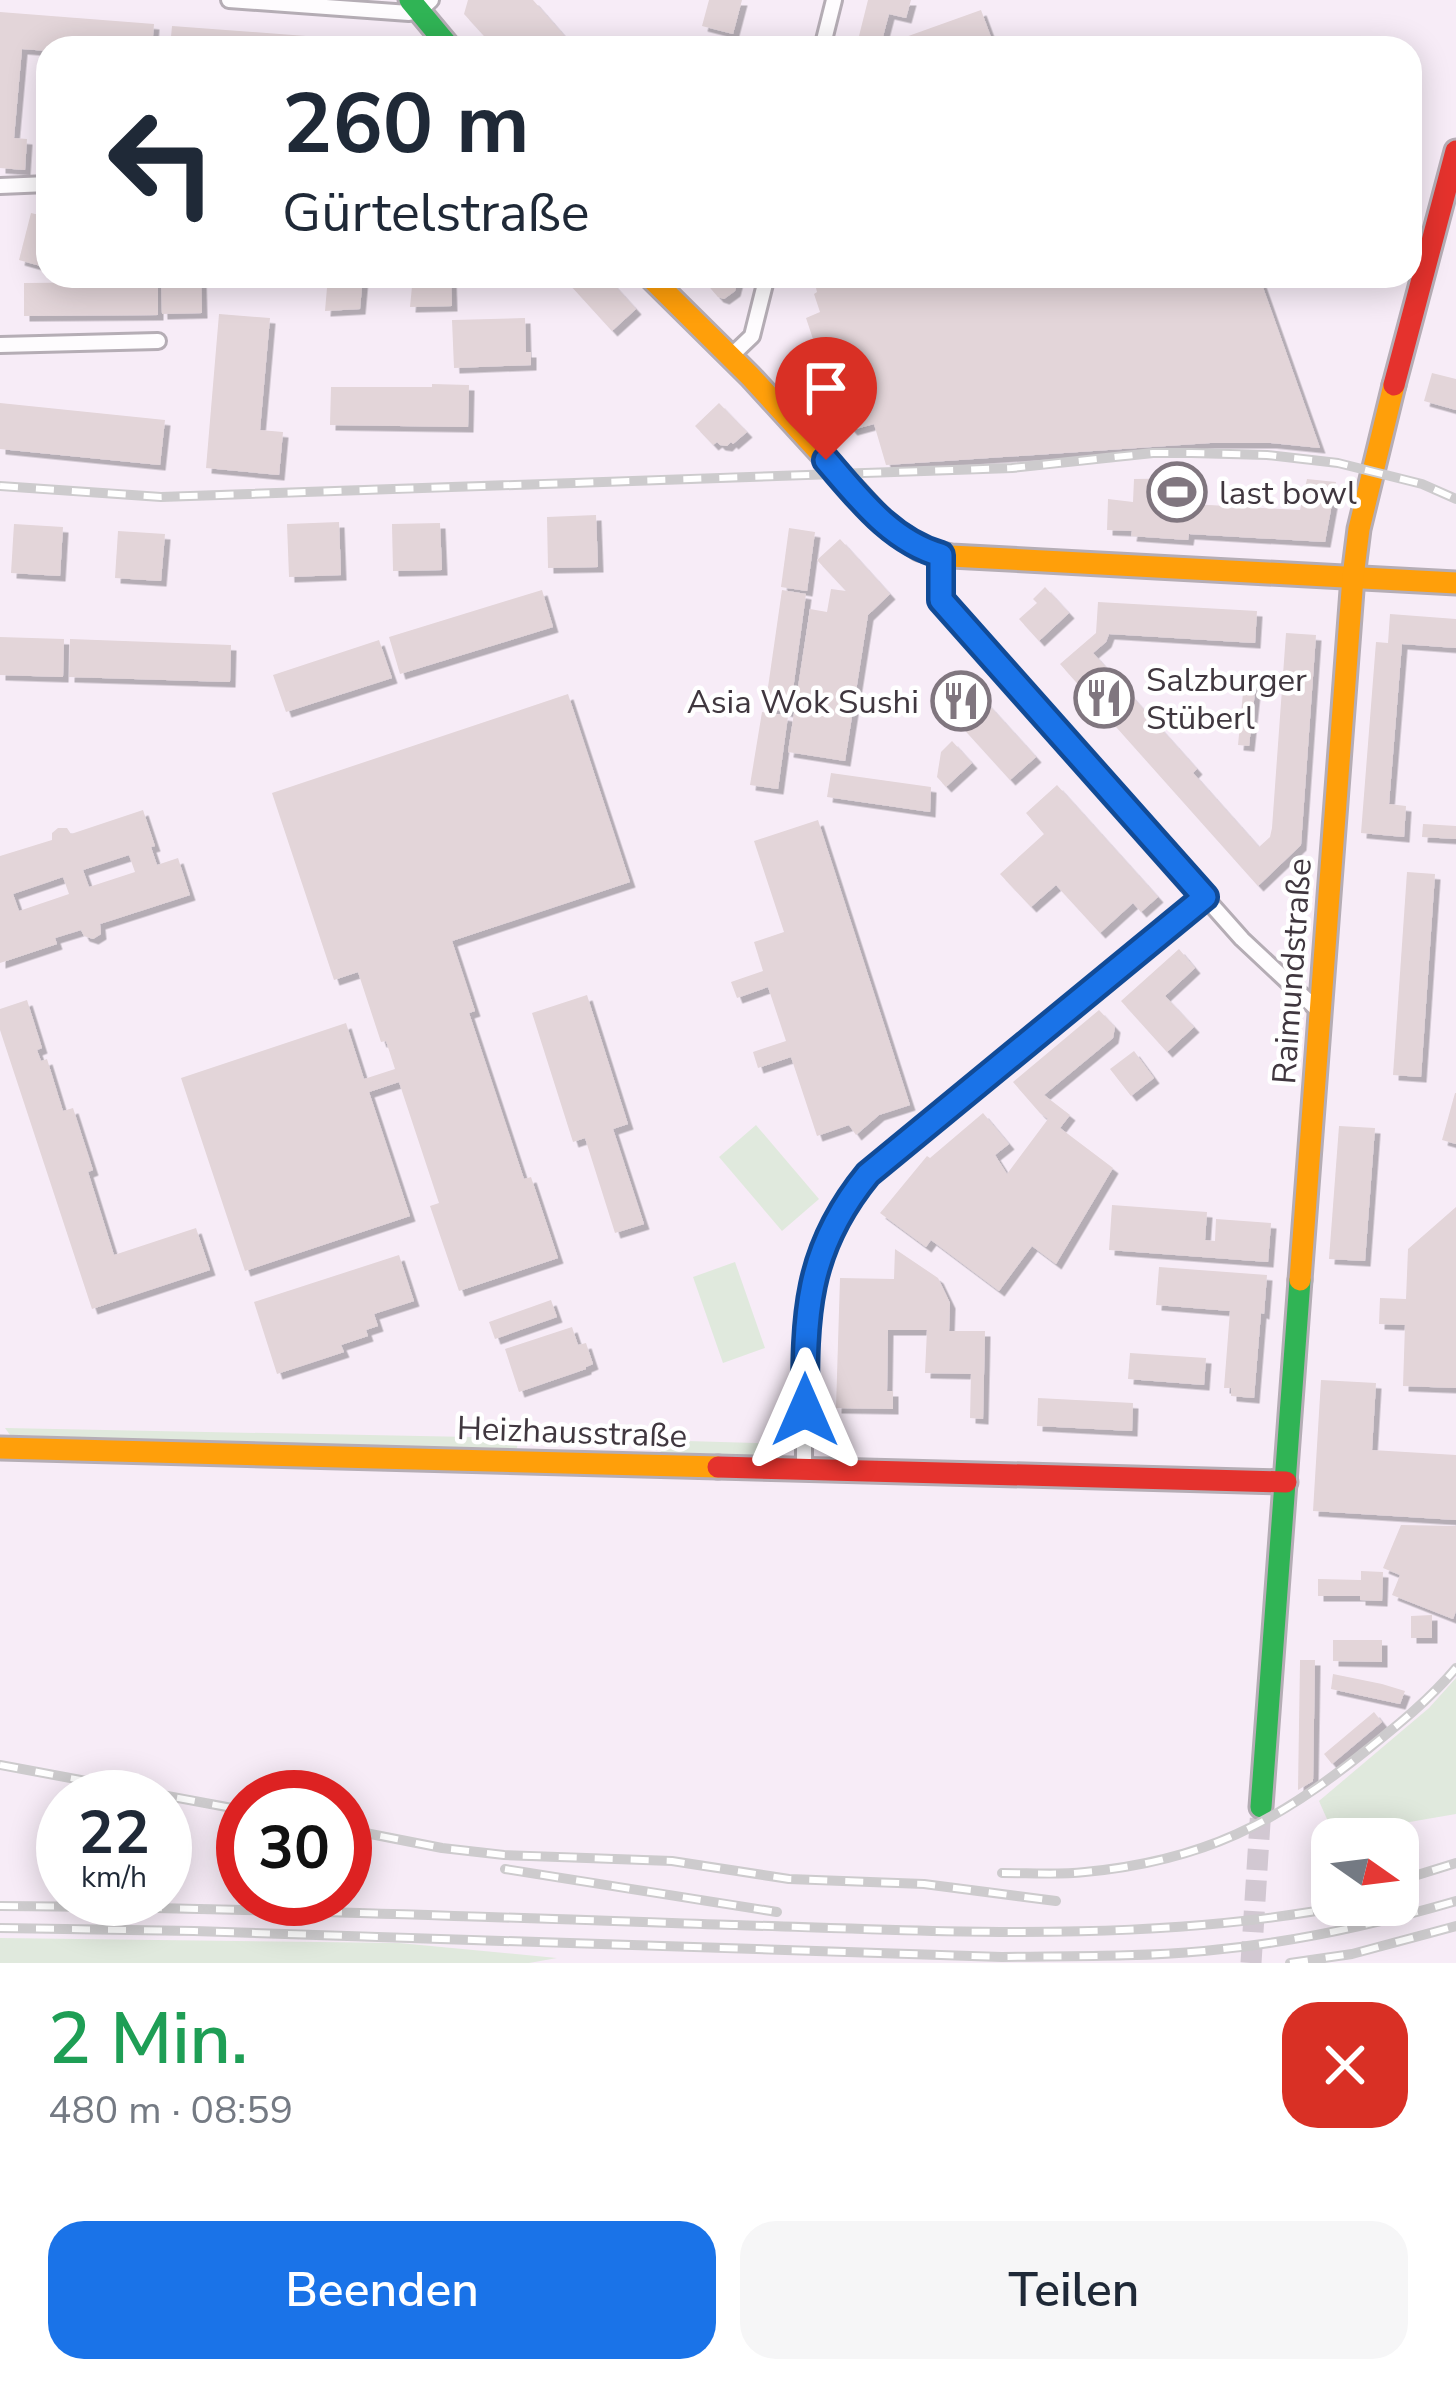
<!DOCTYPE html>
<html lang="de">
<meta charset="utf-8">
<style>
:root{--surface:#fff;--page:#f6f6f7;--text:#1f2937;--muted:#747a83;--accent:#1a73e8}
body{margin:0;font-family:"Nunito Sans",sans-serif;background:var(--page);color:var(--text);height:100vh;display:flex;flex-direction:column;font-size:45px;white-space:nowrap}
*{box-sizing:border-box;margin:0}
p{font-size:39px;color:var(--muted)}
.icon{flex:none;width:66px;height:66px;fill:none;stroke:currentColor;stroke-width:2;stroke-linecap:round;stroke-linejoin:round}
.map{position:relative;height:1963px;overflow:hidden}
.panel{display:flex;flex-direction:column;background:var(--surface);flex:1}
.panel>*{flex:none}
.top-card{position:absolute;left:36px;top:36px;width:1386px;height:252px;border-radius:36px;box-shadow:0 6px 30px #0003;background:#fff;color:var(--text);overflow:hidden}
.needle{width:78px;rotate:104deg}
.controls{position:absolute;left:1311px;top:1818px;display:grid;gap:24px}
.controls a{display:grid;place-items:center;width:108px;height:108px;border-radius:24px;background:var(--surface);box-shadow:0 6px 30px #0003;font-size:60px}
.speed{position:absolute;left:36px;top:1770px;display:flex;gap:24px;font-size:60px;font-weight:700;text-align:center}
.speed>*{display:grid;place-content:center;width:156px;height:156px;border-radius:50%;background:var(--surface);box-shadow:0 6px 30px #0003;line-height:1}
.speed small{font-size:30px;font-weight:400}
.speed .limit{border:18px solid #d22;background:#fff;color:#111}
.pin{position:absolute;display:grid;place-items:center;width:102px;height:102px;color:#fff;margin:-123px -51px;border-radius:50% 50% 50% 0;rotate:-45deg;box-shadow:0 0 12px #0007}
.pin .icon{rotate:45deg}
.me{position:absolute;width:132px;margin:-66px;rotate:0deg;stroke-linejoin:round;filter:drop-shadow(0 0 9px #0008)}
.turn{display:flex;align-items:center;gap:42px;height:252px;padding:0 48px;font-size:54px}
.turn .icon{width:156px;height:156px;stroke-width:2.5}
.turn b{display:block;font-size:84px;line-height:102px}
.round{display:grid;place-items:center;flex:none;width:126px;height:126px;border-radius:36px;background:var(--page)}
.summary{display:flex;align-items:center;justify-content:space-between;height:204px;padding:0 48px}
h1{font-size:72px;font-weight:600;line-height:90px;color:#1e9e55}
.button{display:flex;gap:24px;margin-top:auto;padding:24px 48px}
.button a{flex:1;height:138px;border-radius:36px;background:var(--accent);color:#fff;font-size:48px;font-weight:600;line-height:138px;text-align:center}
.button a+a{background:var(--page);color:var(--text)}
.map>svg:first-child{display:block}
.green{fill:#e0e9dd}
.building{fill:#e3d5d9;fill-rule:evenodd;filter:url(#shadow)}
.lines{fill:none;stroke-linecap:round;stroke-linejoin:round}
.secondary-tunnel{stroke:#d2c8d2;stroke-width:21;stroke-dasharray:21 10;stroke-linecap:butt}
.street-casing{stroke:#b5adb5;stroke-width:20}
.fast-casing{stroke:#b5adb5;stroke-width:27}
.slow-casing{stroke:#b5adb5;stroke-width:27}
.jam-casing{stroke:#b5adb5;stroke-width:27}
.street{stroke:#fefcfe;stroke-width:14}
.fast{stroke:#30b455;stroke-width:21}
.slow{stroke:#ff9f0a;stroke-width:21}
.jam{stroke:#e5322d;stroke-width:21}
.rail-casing{stroke:#cdcbcd;stroke-width:10}
.rail{stroke:#fff;stroke-width:6;stroke-dasharray:18;stroke-linecap:butt}
.route-casing{stroke:#114b97;stroke-width:30}
.route{stroke:#1a73e8;stroke-width:21}
.labels{text-anchor:middle;stroke-width:9;stroke-linejoin:round;paint-order:stroke}
.poi-label{font-size:33px;fill:#40373f;stroke:#fff;text-anchor:start}
.street-label{font-size:33px;fill:#40373f;stroke:#fff}
</style>
<div class="map">
<svg width="1456" height="1963" viewBox="0 0 1456 1963">
<defs>
<filter id="shadow"><feDropShadow dx="5.5" dy="5.5" stdDeviation="0" flood-color="#0004"/></filter>
</defs>
<rect width="100%" height="100%" fill="#f7ecf7"/>
<g class="green">
<polygon points="756,1125 819,1199 782,1231 719,1157"/>
<polygon points="735,1262 765,1348 723,1363 693,1277"/>
<polygon points="5,1428 518,1438 517,1448 510,1451 10,1435"/>
<polygon points="653,1440 787,1444 787,1452 777,1458 664,1454 656,1448"/>
<polygon points="1456,1678 1456,1814 1334,1835 1319,1801 1429,1708"/>
<polygon points="0,1938 399,1943 557,1958 529,1963 0,1963"/>
</g>
<g class="building">
<polygon points="468,0 533,0 575,48 495,48 464,14"/>
<polygon points="709,0 742,0 733,34 702,26"/>
<polygon points="868,0 911,0 906,18 889,14 880,48 856,48"/>
<polygon points="981,10 995,48 898,48 900,39"/>
<polygon points="0,12 154,24 152,48 48,48 48,51 22,49 14,138 27,139 25,170 0,168"/>
<polygon points="172,26 319,37 319,48 170,48"/>
<polygon points="31,213 48,217 48,253 44,267 19,260"/>
<polygon points="120,276 130,276 130,282 158,282 158,315 24,316 24,283 120,282"/>
<polygon points="161,276 201,276 202,313 162,314"/>
<polygon points="328,276 363,276 360,309 325,311"/>
<polygon points="413,276 451,276 452,306 410,307"/>
<polygon points="562,276 606,276 636,309 612,331"/>
<polygon points="700,276 739,276 735,291 724,299 718,297"/>
<polygon points="813,276 1259,276 1320,448 1271,443 1210,443 886,465 874,424 852,430 838,414 806,318 820,312 814,294 817,292"/>
<polygon points="219,314 270,318 260,430 283,432 279,475 206,468"/>
<polygon points="525,318 526,352 531,352 531,365 454,368 452,320"/>
<polygon points="1432,373 1456,379 1456,410 1424,401"/>
<polygon points="432,384 469,385 468,427 330,425 331,387 432,387"/>
<polygon points="0,403 165,420 160,465 0,449"/>
<polygon points="719,403 747,432 733,444 731,442 727,446 720,445 717,442 713,445 695,426"/>
<polygon points="1192,478 1191,504 1300,510 1307,479 1336,482 1325,542 1189,534 1188,540 1131,536 1132,531 1107,530 1108,499 1133,502 1134,479"/>
<polygon points="596,515 598,567 548,568 547,517"/>
<polygon points="339,522 341,575 289,577 287,524"/>
<polygon points="440,523 442,570 393,571 392,524"/>
<polygon points="14,524 63,527 60,576 11,573"/>
<polygon points="789,528 815,532 807,591 781,587"/>
<polygon points="118,531 165,534 161,581 115,578"/>
<polygon points="840,539 890,594 868,615 845,761 788,752 810,609 827,612 831,589 846,591 817,560"/>
<polygon points="1045,587 1069,613 1039,641 1019,619 1037,603 1033,599"/>
<polygon points="542,590 553,627 400,674 389,637"/>
<polygon points="782,590 806,594 790,712 765,708"/>
<polygon points="1098,602 1257,611 1255,643 1109,634 1106,642 1093,653 1197,769 1193,773 1259,847 1270,837 1272,828 1286,633 1316,635 1301,845 1258,886 1060,664 1096,633"/>
<polygon points="1390,614 1456,619 1456,648 1402,644 1389,804 1406,806 1404,837 1361,833 1376,642 1388,643"/>
<polygon points="0,637 64,639 63,677 0,675"/>
<polygon points="70,639 231,645 230,682 69,677"/>
<polygon points="379,640 392,678 286,712 273,675"/>
<polygon points="1245,672 1257,673 1249,746 1238,745"/>
<polygon points="967,681 1036,757 1010,780 941,704"/>
<polygon points="568,694 630,882 452,941 475,1011 469,1013 524,1179 531,1177 558,1258 459,1291 430,1206 439,1203 399,1082 369,1092 410,1216 245,1271 181,1078 346,1023 364,1079 395,1069 386,1041 381,1042 358,972 334,980 272,793"/>
<polygon points="762,712 788,716 778,789 750,785"/>
<polygon points="952,741 972,763 946,787 937,777 941,752"/>
<polygon points="831,773 931,787 930,812 827,797"/>
<polygon points="1057,785 1158,897 1141,912 1133,903 1100,933 1056,885 1031,907 1000,874 1044,834 1026,813"/>
<path d="M143,810L155,846L151,847L157,865L178,858L190,895L100,924L101,934L93,939L84,936L81,930L55,938L57,944L0,963V856L52,840V833L58,828H67L71,834ZM129,855L135,872L89,887L83,870ZM63,877L69,894L19,911L13,894Z"/>
<polygon points="818,820 910,1105 879,1115 856,1135 849,1125 817,1136 791,1057 758,1068 753,1052 786,1041 768,987 737,998 731,982 763,971 754,942 784,932 754,841"/>
<polygon points="1423,824 1456,826 1456,839 1422,837"/>
<polygon points="1407,872 1435,874 1421,1077 1393,1075"/>
<polygon points="1179,949 1195,968 1165,996 1194,1027 1167,1052 1121,1001"/>
<polygon points="587,995 628,1124 613,1129 644,1224 615,1233 585,1138 573,1142 532,1013"/>
<polygon points="27,1000 42,1048 37,1050 41,1061 47,1059 63,1111 73,1108 93,1170 88,1172 114,1255 196,1228 210,1270 92,1309 0,1030 0,1009"/>
<polygon points="1099,1010 1115,1027 1113,1038 1044,1095 1070,1115 1060,1128 1113,1168 1056,1264 1032,1246 999,1291 931,1240 926,1247 880,1213 927,1156 930,1158 983,1113 1009,1144 995,1155 1007,1174 1048,1119 1040,1113 1013,1082"/>
<polygon points="1134,1051 1154,1078 1131,1096 1110,1069"/>
<polygon points="1455,1093 1456,1093 1456,1144 1442,1140"/>
<polygon points="1339,1126 1375,1128 1365,1261 1329,1259"/>
<polygon points="1112,1205 1207,1212 1205,1240 1215,1241 1216,1219 1271,1223 1268,1262 1109,1250"/>
<polygon points="1456,1207 1456,1388 1403,1386 1405,1325 1379,1324 1380,1298 1406,1299 1408,1249"/>
<polygon points="895,1249 938,1278 950,1303 949,1331 985,1331 983,1419 970,1418 971,1374 925,1373 927,1330 888,1330 887,1391 893,1391 893,1409 836,1408 840,1278 894,1279"/>
<polygon points="399,1255 414,1301 374,1314 378,1326 366,1330 368,1336 341,1345 344,1352 277,1374 254,1302"/>
<polygon points="1159,1267 1267,1275 1264,1314 1261,1313 1254,1398 1231,1396 1231,1388 1224,1388 1230,1311 1156,1305"/>
<polygon points="551,1300 557,1317 495,1339 489,1322"/>
<polygon points="572,1327 578,1345 586,1343 593,1364 586,1367 586,1369 519,1392 505,1349"/>
<polygon points="1130,1353 1206,1358 1204,1385 1128,1379"/>
<polygon points="1321,1380 1376,1383 1372,1450 1456,1455 1456,1520 1313,1511"/>
<polygon points="1038,1398 1133,1403 1132,1431 1037,1426"/>
<polygon points="1401,1525 1456,1526 1456,1611 1453,1619 1392,1595 1400,1575 1383,1568"/>
<polygon points="1361,1571 1383,1572 1382,1601 1360,1600 1360,1596 1318,1596 1318,1579 1361,1580"/>
<polygon points="1432,1615 1432,1638 1411,1638 1411,1616"/>
<polygon points="1333,1640 1382,1640 1382,1662 1333,1661"/>
<polygon points="1300,1660 1315,1660 1313,1781 1298,1790"/>
<polygon points="1333,1674 1382,1684 1405,1691 1400,1704 1331,1689"/>
<polygon points="1374,1712 1382,1722 1332,1764 1324,1754"/>
</g>
<g class="lines">
<polyline class="secondary-tunnel" points="1251,1963 1261,1807"/>
<defs>
<g id="street">
<polyline points="229,0 409,13 419,11 431,0"/>
<polyline points="822,48 834,0"/>
<polyline points="0,186 48,184"/>
<polyline points="0,345 158,341"/>
<polyline points="730,357 752,336 767,276"/>
<polyline points="941,555 941,600 1242,939 1321,1013"/>
<path d="M804,1470C805,1357 791,1267 868,1174L1205,897"/>
</g>
<g id="fast">
<polyline points="410,0 450,48"/>
<polyline points="1261,1807 1300,1280"/>
</g>
<g id="slow">
<polyline points="649,276 750,376 890,529 919,549 951,556 1456,583"/>
<polyline points="1300,1280 1353,577 1359,529 1394,385"/>
<polyline points="0,1448 718,1467"/>
</g>
<g id="jam">
<polyline points="1394,385 1456,151"/>
<polyline points="718,1467 1286,1482"/>
</g>
</defs>
<use href="#street" class="street-casing"/>
<use href="#fast" class="fast-casing"/>
<use href="#slow" class="slow-casing"/>
<use href="#jam" class="jam-casing"/>
<use href="#street" class="street"/>
<use href="#fast" class="fast"/>
<use href="#slow" class="slow"/>
<use href="#jam" class="jam"/>
<defs>
<g id="rail">
<polyline points="0,486 161,497 1012,468 1153,453 1191,453 1267,455 1338,463 1422,484 1456,499"/>
<polyline points="0,1765 243,1810"/>
<polyline points="345,1829 442,1848 504,1855 672,1861 789,1879 924,1884 1056,1901"/>
<polyline points="505,1869 777,1912"/>
<path d="M1002,1873C1030,1873 1058,1875 1085,1872C1203,1861 1277,1823 1368,1749C1399,1724 1430,1699 1456,1668"/>
<polyline points="1398,1881 1456,1863"/>
<path d="M0,1906C245,1908 490,1917 735,1925C941,1931 1146,1944 1350,1905"/>
<path d="M0,1928L194,1931L1002,1957C1069,1956 1137,1957 1204,1951C1290,1943 1374,1925 1456,1901"/>
<polyline points="1290,1963 1352,1954 1456,1926"/>
</g>
</defs>
<use href="#rail" class="rail-casing"/>
<use href="#rail" class="rail"/>
</g>
<g class="lines">
<defs>
<path id="route" d="M805,1410C805,1315 805,1251 868,1174L1205,897L941,600V555C891,541 859,498 826,460"/>
</defs>
<use href="#route" class="route-casing"/>
<use href="#route" class="route"/>
</g>
<defs>
<symbol id="stadium-ring" viewBox="-11 -11 22 22"><circle r="9.5" fill="#fff" stroke="#80767f" stroke-width="1.5"/><path d="M0-5a6.5 5 0 1 0 0 10a6.5 5 0 1 0 0-10ZM-3.5-1.8h7v3.6h-7Z" fill="#80767f"/></symbol>
<symbol id="restaurant-ring" viewBox="-11 -11 22 22"><circle r="9.5" fill="#fff" stroke="#80767f" stroke-width="1.5"/><path d="M-5-6h1v4h1v-4h1v4h1v-4h1v5L-1.5 .5V6h-2V.5L-5-1ZM5-6V6H3V1.5H1.5Q1.5-4 5-6Z" fill="#80767f"/></symbol>
</defs>
<g fill-rule="evenodd">
<use href="#stadium-ring" x="1144" y="459" width="66" height="66"/>
<use href="#restaurant-ring" x="1071" y="665" width="66" height="66"/>
<use href="#restaurant-ring" x="928" y="668" width="66" height="66"/>
</g>
<g class="labels">
<g class="poi-label">
<text x="1219" y="504">last bowl</text>
<text x="1146" y="691">Salzburger<tspan x="1146" dy="38">Stüberl</tspan></text>
<text x="919" y="713" text-anchor="end">Asia Wok Sushi</text>
</g>
<g class="street-label">
<text transform="translate(1291 971) rotate(-86)" y="12">Raimundstraße</text>
<text transform="translate(572 1431) rotate(2)" y="12">Heizhausstraße</text>
</g>
</g>
</svg>
<div class="controls">
<a><svg class="needle" viewBox="-14 -14 28 28"><path d="M0-13l5 13h-10z" fill="#e53935"/><path d="M0 13l5-13h-10z" fill="#747a83"/></svg></a>
</div>
<div class="speed"><div>22<small>km/h</small></div><div class="limit">30</div></div>
<div class="pin" style="left:826px;top:460px;background:#d93025"><svg class="icon" aria-label="arrive" viewBox="0 0 24 24"><path d="M6 21V4h12l-3 4 3 4H6"/></svg></div>
<svg class="me" style="left:805px;top:1410px" viewBox="-20 -20 40 40"><path d="M0-17L14 15 0 8-14 15z" fill="#1a73e8" stroke="#fff" stroke-width="4"/></svg>
<div class="top-card">
<div class="turn"><svg class="icon" aria-label="left" viewBox="0 0 24 24"><path d="M17 20v-9H6M10 6l-5 5 5 5"/></svg><div><b>260 m</b>Gürtelstraße</div></div>
</div>
</div>
<section class="panel">
<div class="summary"><div><h1>2 Min.</h1><p>480 m · 08:59</p></div><a class="round" style="background:#d93025;color:#fff"><svg class="icon" aria-label="close" viewBox="0 0 24 24"><path d="M6 6l12 12M18 6L6 18"/></svg></a></div>
<div class="button"><a>Beenden</a><a>Teilen</a></div>
</section>
